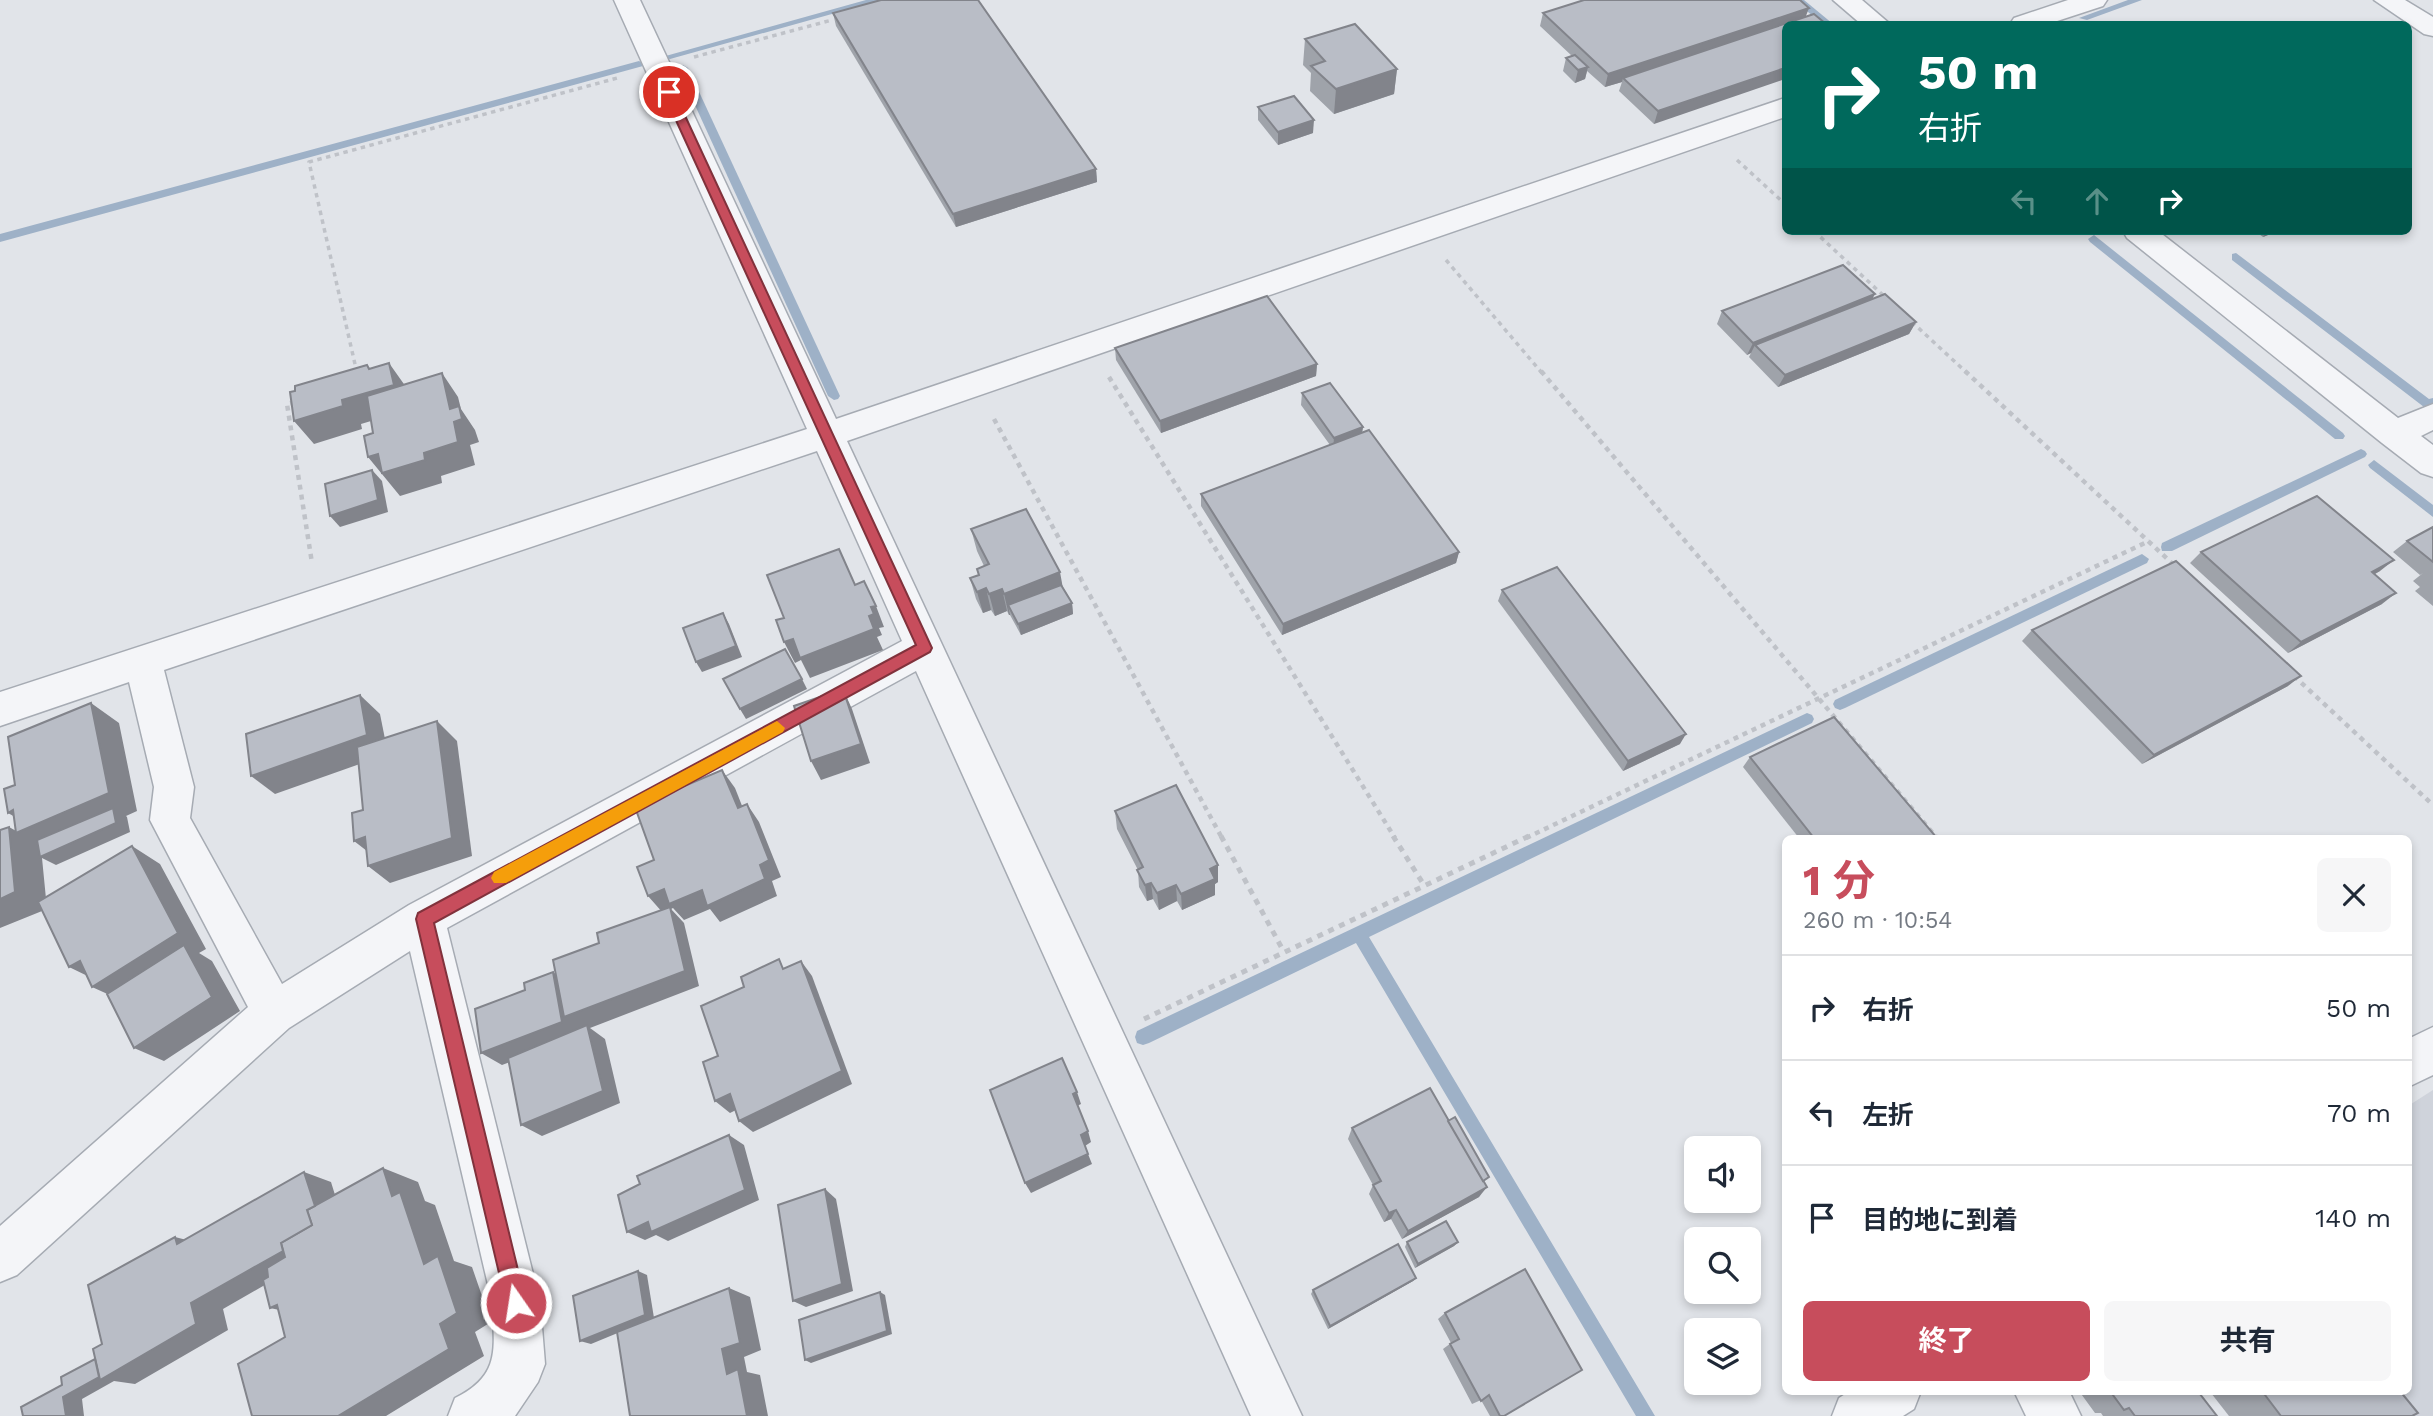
<!DOCTYPE html>
<html lang="ja">
<meta charset="utf-8">
<style>
:root{--surface:#fff;--page:#f6f6f7;--text:#1f2937;--muted:#747a83;--line:#e0e1e3;--accent:#c74d5c}
body{margin:0;font-family:"Work Sans","Noto Sans JP",sans-serif;background:var(--page);color:var(--text);height:100vh;display:flex;flex-direction:column;font-size:26px;white-space:nowrap}
*{box-sizing:border-box;margin:0}
p{font-size:23px;color:var(--muted)}
.icon{flex:none;width:38px;height:38px;fill:none;stroke:currentColor;stroke-width:2;stroke-linecap:round;stroke-linejoin:round}
.map{position:relative;flex:1;overflow:hidden}
.panel{position:absolute;left:1782px;top:835px;width:630px;height:560px;display:flex;flex-direction:column;background:var(--surface);border-radius:10px;box-shadow:0 4px 10px #0003}
.panel>*{flex:none}
.top-card{position:absolute;left:1782px;top:21px;width:630px;height:214px;border-radius:10px;box-shadow:0 4px 10px #0003;background:#00695c;color:#fff;overflow:hidden}
.controls{position:absolute;left:1684px;top:1136px;display:grid;gap:14px}
.controls a{display:grid;place-items:center;width:77px;height:77px;border-radius:10px;background:var(--surface);box-shadow:0 4px 10px #0003;font-size:35px}
.pin{position:absolute;display:grid;place-items:center;width:60px;height:60px;color:#fff;margin:-30px;border:4px solid #fff;border-radius:50%;box-shadow:0 2px 7px #0007}
.me{position:absolute;width:77px;margin:-38px;rotate:347deg;stroke-linejoin:round;filter:drop-shadow(0 0 5px #0008)}
.turn{display:flex;align-items:center;gap:24px;height:147px;padding:0 21px;font-size:32px}
.turn .icon{width:91px;height:91px;stroke-width:2.5}
.turn b{display:block;font-size:49px;line-height:60px}
.lanes{display:flex;align-items:center;height:66px;padding:0 21px;background:#0003;justify-content:center;gap:35px;direction:ltr}
.lanes .off{opacity:.35}
.round{display:grid;place-items:center;flex:none;width:74px;height:74px;border-radius:10px;background:var(--page)}
.head{display:flex;align-items:center;justify-content:space-between;height:119px;padding:0 21px}
h1{font-size:42px;font-weight:700;line-height:52px;color:var(--accent)}
.cta{display:flex;gap:14px;margin-top:auto;padding:14px 21px}
.cta a{flex:1;height:80px;border-radius:10px;background:var(--accent);color:#fff;font-size:28px;font-weight:700;line-height:80px;text-align:center}
.cta a+a{background:var(--page);color:var(--text)}
ul{padding:0;list-style:none}
li{display:flex;align-items:center;gap:21px;height:105px;padding:0 21px;border-top:2px solid var(--line)}
li div{flex:1}
li b{display:block;font-size:26px}
li em{font-style:normal}
.map>svg:first-child{display:block}
.built{fill:#cfd3db}
.lines{fill:none;stroke-linecap:round;stroke-linejoin:round}
.stream{fill:#9eb1c7;fill-rule:evenodd}
.minor-casing{stroke:#a6abb3;stroke-width:3}
.path-far2{stroke:#bfc2c8;stroke-width:3.5;stroke-dasharray:4.5 4.5;stroke-linecap:butt}
.path-far1{stroke:#bfc2c8;stroke-width:4.5;stroke-dasharray:5 5;stroke-linecap:butt}
.path{stroke:#bfc2c8;stroke-width:5;stroke-dasharray:6 6;stroke-linecap:butt}
.minor{fill:#f4f5f8;fill-rule:evenodd}
.wall{fill:#9fa3aa}
.shaded-wall{fill:#82848b}
.building{fill:#b9bdc6;stroke:#82848b;stroke-width:2}
.route{fill:#c74d5c;stroke:#81323c;stroke-width:2}
.slow{fill:#f59e0b}
</style>
<div class="map">
<svg width="2433" height="1416" viewBox="0 0 2433 1416">
<rect width="100%" height="100%" fill="#e1e4e9"/>
<polygon class="built" points="2433,1090 2433,1416 2394,1416 2373,1391 2408,1391 2408,1106"/>
<g class="lines">
<g class="stream">
<polygon points="866,0 882,0 670,59 662,57"/>
<polygon points="1793,0 1804,0 1833,24 1823,24"/>
<polygon points="2128,0 2142,0 2087,20 2079,18"/>
<polygon points="639,61 644,64 643,66 0,242 0,234"/>
<polygon points="683,65 688,68 840,396 838,399 834,400 828,396 678,68"/>
<polygon points="2094,235 2343,433 2345,436 2343,439 2335,439 2090,242 2088,239"/>
<polygon points="2236,253 2429,399 2433,398 2433,407 2424,407 2232,260 2232,254"/>
<polygon points="2361,449 2365,451 2367,454 2365,457 2172,551 2162,551 2161,547 2162,543"/>
<polygon points="2374,460 2433,505 2433,517 2370,468 2368,465"/>
<polygon points="2142,554 2149,559 2147,563 1845,708 1840,710 1835,708 1833,704 1835,700"/>
<polygon points="1807,713 1812,715 1814,719 1812,723 1369,937 1655,1416 1636,1416 1356,943 1149,1043 1143,1045 1137,1043 1135,1037 1137,1031"/>
</g>
<defs>
<g id="minor">
<path d="M614,0H640L836,419L1785,98V117L847,441L1302,1416H1251L916,671L447,928L540,1302L545,1364L538,1382L515,1416H448L455,1398C502,1375 494,1347 492,1302L410,951L289,1028L17,1275L0,1282V1226L248,1007L150,820L154,787L129,682L0,726V692L807,429ZM817,451L902,641L409,905L282,984L190,818L194,787L164,670Z"/>
<polygon points="1833,0 1862,0 1890,24 1861,24"/>
<polygon points="2068,0 2107,0 2103,6 2048,24 2010,24 2014,18"/>
<polygon points="2374,0 2405,0 2433,17 2433,36 2424,34"/>
<polygon points="2123,231 2158,231 2398,418 2433,404 2433,430 2421,436 2433,445 2433,477 2421,473 2382,443 2127,238"/>
<polygon points="2433,1027 2433,1075 2408,1087 2408,1039"/>
<polygon points="1850,1391 1921,1391 1914,1409 1903,1416 1832,1416 1839,1398"/>
<polygon points="2014,1391 2069,1391 2081,1416 2026,1416"/>
</g>
</defs>
<use href="#minor" class="minor-casing"/>
<g class="path-far2">
<polyline points="694,57 832,20"/>
<polyline points="1737,160 1785,204"/>
<polyline points="1814,231 1885,297"/>
<polyline points="1446,260 1542,373"/>
<polyline points="1912,322 1967,373"/>
<polyline points="357,373 309,162 621,77"/>
</g>
<g class="path-far1">
<polyline points="356,371 357,374"/>
<polyline points="1541,371 1937,838"/>
<polyline points="1965,371 2175,566"/>
<polyline points="1109,377 1395,838"/>
<polyline points="295,402 287,404 312,563"/>
<polyline points="994,419 1222,838"/>
<polyline points="2294,676 2433,805"/>
<polyline points="1526,838 2149,541"/>
</g>
<g class="path">
<polyline points="1221,836 1284,952"/>
<polyline points="1393,836 1424,885"/>
<polyline points="1935,836 1937,838"/>
<polyline points="1144,1019 1529,836"/>
</g>
<use href="#minor" class="minor"/>
</g>
<g class="wall">
<polygon points="1800,0 1654,124 1619,91 1622,82 1605,87 1587,71 1585,79 1575,83 1563,71 1566,58 1572,56 1540,26 1543,13"/>
<polygon points="833,13 1096,169 1097,182 956,227 836,26"/>
<polygon points="1305,39 1397,69 1394,94 1334,114 1310,91 1311,73 1303,65"/>
<polygon points="1258,107 1313,133 1278,145 1258,120"/>
<polygon points="2255,231 2278,231 2263,237"/>
<polygon points="1873,299 1916,322 1909,334 1778,387 1749,357 1751,353 1747,355 1717,324 1722,311"/>
<polygon points="1115,348 1317,364 1316,376 1161,433 1116,360"/>
<polygon points="1302,393 1363,427 1362,433 1459,552 1456,563 1282,635 1201,506 1201,494 1330,445 1301,405"/>
<polygon points="2433,527 2433,606 2415,591 2420,587 2413,581 2423,573 2420,575 2393,552 2407,541"/>
<polygon points="971,529 1063,587 1072,603 1073,614 1021,635 1010,615 1009,615 1007,611 995,616 991,610 983,613 976,599 970,578 978,575 977,569 984,566 977,551"/>
<polygon points="2201,552 2380,571 2375,574 2382,604 2288,653 2190,563"/>
<polygon points="1502,590 1680,744 1623,771 1498,601"/>
<polygon points="2032,630 2288,686 2142,764 2022,641"/>
<polygon points="1750,757 1937,838 1799,838 1743,767"/>
<polygon points="1115,811 1218,882 1215,884 1215,895 1182,910 1177,901 1159,910 1153,899 1147,901 1139,887 1138,870 1117,829"/>
<polygon points="1352,1128 1484,1183 1479,1197 1402,1239 1391,1219 1384,1222 1369,1194 1373,1185 1348,1139"/>
<polygon points="1407,1242 1458,1242 1454,1246 1415,1268 1405,1247"/>
<polygon points="1416,1278 1413,1281 1328,1329 1311,1294 1313,1290"/>
<polygon points="1445,1313 1504,1416 1490,1416 1481,1400 1472,1404 1443,1349 1451,1343 1438,1319"/>
<polygon points="2079,1391 2205,1391 2200,1394 2217,1416 2103,1416 2101,1413 2095,1413"/>
<polygon points="2213,1391 2400,1391 2412,1416 2229,1416 2211,1393"/>
</g>
<g class="shaded-wall">
<polygon points="1809,8 1804,21 1623,78 1622,82 1605,87 1608,74"/>
<polygon points="1588,67 1585,79 1575,83 1578,70"/>
<polygon points="1785,68 1785,79 1654,124 1658,111"/>
<polygon points="1397,69 1394,94 1334,114 1336,89"/>
<polygon points="1314,120 1313,133 1278,145 1278,132"/>
<polygon points="1096,169 1097,182 956,227 953,214"/>
<polygon points="2268,231 2278,231 2263,237"/>
<polygon points="1875,294 1868,307 1755,345 1751,353 1747,355 1753,343"/>
<polygon points="1916,322 1909,334 1778,387 1785,375"/>
<polygon points="389,363 406,387 411,409 361,424 362,429 314,444 294,421 342,400 369,369 367,365 384,388"/>
<polygon points="1317,364 1316,376 1161,433 1160,421"/>
<polygon points="442,373 458,397 461,409 475,430 479,442 470,445 475,465 441,476 442,483 400,496 368,457 378,454 424,453 450,409"/>
<polygon points="1363,427 1361,439 1333,450 1334,438"/>
<polygon points="372,470 382,481 388,512 340,527 330,516"/>
<polygon points="1459,552 1456,563 1282,635 1283,624"/>
<polygon points="2394,560 2380,571 2358,583 2372,572"/>
<polygon points="1060,572 1064,594 1008,605 1010,615 1009,615 1004,594"/>
<polygon points="986,588 991,610 983,613 977,592"/>
<polygon points="1002,589 1007,611 995,616 989,594"/>
<polygon points="2396,593 2382,604 2288,653 2301,642"/>
<polygon points="1072,603 1073,614 1021,635 1018,624"/>
<polygon points="876,606 884,627 879,628 882,635 877,637 883,650 810,678 801,660 795,663 784,642 869,616 871,607"/>
<polygon points="723,613 729,624 742,657 702,672 696,662"/>
<polygon points="2301,676 2288,686 2142,764 2154,755"/>
<polygon points="802,679 807,689 746,719 740,709"/>
<polygon points="843,689 852,709 870,763 821,780 811,761"/>
<polygon points="360,695 380,714 388,754 275,794 251,776"/>
<polygon points="91,703 119,723 137,811 126,816 127,817 130,832 56,865 42,858 47,909 0,928 0,899 9,827 18,832 31,826 8,813"/>
<polygon points="437,721 457,741 472,856 390,883 368,866"/>
<polygon points="1686,734 1680,744 1623,771 1628,761"/>
<polygon points="722,770 735,788 750,826 738,808"/>
<polygon points="747,804 759,822 781,877 772,881 777,896 720,922 710,909 684,920 673,908 671,909 684,923 699,986 590,1028 605,1039 620,1103 542,1136 521,1125 580,1035 502,1065 481,1053 553,972 571,986 663,913 648,896 664,889 760,865"/>
<polygon points="365,837 376,858 354,841"/>
<polygon points="132,846 160,864 206,949 199,953 212,961 240,1011 164,1061 134,1048 123,1001 92,987 100,982 69,967"/>
<polygon points="1218,865 1218,882 1215,884 1215,895 1182,910 1181,894 1210,869"/>
<polygon points="1151,883 1153,899 1147,901 1145,885"/>
<polygon points="1176,885 1177,901 1159,910 1157,893"/>
<polygon points="801,961 812,976 852,1084 753,1132 739,1121"/>
<polygon points="1077,1092 1081,1104 1077,1106 1073,1094"/>
<polygon points="730,1094 744,1106 730,1113 715,1101"/>
<polygon points="1088,1131 1091,1142 1085,1146 1081,1135"/>
<polygon points="729,1135 744,1145 759,1200 668,1241 656,1235 645,1240 627,1232"/>
<polygon points="1088,1154 1092,1164 1031,1193 1025,1183"/>
<polygon points="383,1168 418,1182 425,1201 435,1205 454,1261 472,1267 491,1322 475,1332 484,1356 386,1416 338,1416 440,1324 424,1264 392,1196"/>
<polygon points="304,1172 331,1182 348,1237 223,1309 228,1330 135,1384 114,1381 82,1399 84,1416 66,1416 63,1397 191,1303"/>
<polygon points="1487,1187 1479,1197 1402,1239 1408,1231"/>
<polygon points="825,1189 836,1199 853,1291 806,1307 793,1301"/>
<polygon points="1396,1210 1391,1219 1384,1222 1389,1213"/>
<polygon points="175,1237 206,1245 177,1244"/>
<polygon points="1458,1242 1454,1246 1415,1268 1418,1264"/>
<polygon points="638,1271 647,1275 654,1318 591,1344 580,1341"/>
<polygon points="1416,1278 1413,1281 1328,1329 1330,1326"/>
<polygon points="729,1288 750,1297 761,1350 744,1357 747,1372 760,1375 768,1416 747,1416 727,1374 722,1349"/>
<polygon points="880,1292 885,1295 892,1334 811,1363 805,1360"/>
<polygon points="277,1305 312,1317 270,1308"/>
</g>
<g class="building">
<polygon points="881,0 978,0 1096,169 953,214 833,13"/>
<polygon points="1584,0 1800,0 1809,8 1608,74 1543,13"/>
<polygon points="1814,14 1826,24 1785,24 1785,68 1658,111 1623,78"/>
<polygon points="1355,24 1397,69 1336,89 1311,66 1325,61 1305,39"/>
<polygon points="1575,55 1588,67 1578,70 1566,58"/>
<polygon points="1294,96 1314,120 1278,132 1258,107"/>
<polygon points="1843,265 1875,294 1753,343 1722,311"/>
<polygon points="1885,294 1916,322 1785,375 1755,345"/>
<polygon points="1267,296 1317,364 1160,421 1115,348"/>
<polygon points="389,363 394,385 342,400 343,406 294,421 290,392 295,391 295,386 367,365 369,369"/>
<polygon points="442,373 450,409 459,406 462,419 454,422 458,442 424,453 425,460 382,473 378,454 368,457 364,436 373,433 367,396"/>
<polygon points="1330,383 1363,427 1334,438 1302,393"/>
<polygon points="1369,430 1459,552 1283,624 1201,494"/>
<polygon points="372,470 378,500 330,516 325,484"/>
<polygon points="2317,496 2394,560 2372,572 2396,593 2301,642 2201,552"/>
<polygon points="1026,509 1060,572 1004,594 1002,589 989,594 986,588 977,592 970,578 979,575 977,569 989,564 971,529"/>
<polygon points="2433,527 2433,562 2407,541"/>
<polygon points="839,549 855,585 864,581 876,606 871,607 874,614 869,616 874,629 800,658 793,639 784,642 776,620 784,618 767,575"/>
<polygon points="2176,561 2301,676 2154,755 2032,630"/>
<polygon points="1557,567 1686,734 1628,761 1502,590"/>
<polygon points="1061,585 1072,603 1018,624 1008,605"/>
<polygon points="723,613 736,646 696,662 683,628"/>
<polygon points="785,649 802,679 740,709 723,679"/>
<polygon points="843,689 861,744 811,761 794,706"/>
<polygon points="360,695 367,735 251,776 246,734"/>
<polygon points="91,703 109,793 16,833 13,810 8,813 4,789 15,785 8,737"/>
<polygon points="1834,717 1937,838 1814,838 1750,757"/>
<polygon points="437,721 452,838 368,866 365,837 354,841 352,813 363,810 357,747"/>
<polygon points="722,770 738,808 747,804 769,860 760,865 765,879 707,906 702,890 669,904 664,889 648,896 637,867 654,860 635,807"/>
<polygon points="1176,785 1218,865 1210,869 1215,879 1181,894 1176,885 1157,893 1151,883 1145,885 1137,870 1143,867 1115,811"/>
<polygon points="113,808 116,823 40,857 37,840"/>
<polygon points="9,827 15,892 0,899 0,830"/>
<polygon points="132,846 178,933 92,987 80,961 69,967 38,902"/>
<polygon points="670,907 685,971 564,1017 553,960 599,943 597,933"/>
<polygon points="184,945 212,997 134,1048 107,994"/>
<polygon points="779,959 783,969 801,961 842,1071 739,1121 730,1094 715,1101 703,1062 718,1056 701,1006 744,987 741,977"/>
<polygon points="553,972 562,1022 481,1053 475,1009 525,990 524,983"/>
<polygon points="587,1025 603,1091 521,1125 508,1058"/>
<polygon points="1062,1058 1077,1092 1073,1094 1088,1131 1081,1135 1088,1154 1025,1183 990,1090"/>
<polygon points="1430,1088 1487,1187 1408,1231 1396,1210 1389,1213 1373,1185 1381,1181 1352,1128"/>
<polygon points="1455,1117 1489,1177 1483,1181 1448,1121"/>
<polygon points="729,1135 745,1190 651,1232 648,1222 627,1232 618,1195 640,1184 637,1176"/>
<polygon points="383,1168 392,1196 400,1192 424,1264 438,1256 457,1313 440,1324 449,1349 338,1416 252,1416 238,1364 285,1337 277,1305 270,1308 263,1280 268,1277 267,1268 285,1257 281,1243 312,1225 307,1210"/>
<polygon points="304,1172 315,1206 307,1210 312,1225 281,1243 283,1251 191,1303 196,1324 100,1380 93,1349 102,1344 88,1285 175,1237 177,1244"/>
<polygon points="825,1189 842,1284 793,1301 778,1205"/>
<polygon points="1446,1221 1458,1242 1418,1264 1407,1242"/>
<polygon points="1398,1244 1416,1278 1330,1326 1313,1290"/>
<polygon points="1525,1269 1582,1370 1504,1416 1500,1416 1489,1395 1481,1401 1450,1344 1459,1339 1445,1313"/>
<polygon points="638,1271 645,1315 580,1341 573,1296"/>
<polygon points="729,1288 740,1343 722,1349 727,1374 738,1369 747,1416 630,1416 617,1332"/>
<polygon points="880,1292 887,1331 805,1360 799,1320"/>
<polygon points="95,1359 99,1377 63,1397 66,1416 23,1416 21,1407 62,1385 61,1377"/>
<polygon points="2110,1391 2205,1391 2200,1394 2217,1416 2135,1416 2129,1408 2124,1410"/>
<polygon points="2262,1391 2400,1391 2418,1413 2412,1416 2281,1416"/>
</g>
<polygon class="route" points="669,88 674,92 932,648 930,652 434,923 526,1303 523,1310 516,1313 509,1310 506,1303 416,919 418,913 916,645 663,92"/>
<polygon class="slow" points="777,721 785,728 783,732 506,883 494,883 491,878 494,872"/>
</svg>
<div class="controls">
<a><svg class="icon" aria-label="sound" viewBox="0 0 24 24"><path d="M4 9h4l5-4v14l-5-4H4zM17 9q2 3 0 6"/></svg></a>
<a><svg class="icon" aria-label="search" viewBox="0 0 24 24"><circle cx="10" cy="10" r="6"/><path d="M15 15l6 6"/></svg></a>
<a><svg class="icon" aria-label="layers" viewBox="0 0 24 24"><path d="M12 4l9 5-9 5-9-5zM3 14l9 5 9-5"/></svg></a>
</div>
<div class="pin" style="left:669px;top:92px;background:#d93025"><svg class="icon" aria-label="arrive" viewBox="0 0 24 24"><path d="M6 21V4h12l-3 4 3 4H6"/></svg></div>
<svg class="me" style="left:516px;top:1303px" viewBox="-20 -20 40 40"><circle r="17" fill="#c74d5c" stroke="#fff" stroke-width="3"/><path d="M0-11L8 9 0 5-8 9z" fill="#fff"/></svg>
<div class="top-card">
<div class="turn"><svg class="icon" aria-label="right" viewBox="0 0 24 24"><path d="M7 20v-9h11M14 6l5 5-5 5"/></svg><div><b>50 m</b>右折</div></div>
<div class="lanes"><svg class="icon off" aria-label="left" viewBox="0 0 24 24"><path d="M17 20v-9H6M10 6l-5 5 5 5"/></svg><svg class="icon off" aria-label="ahead" viewBox="0 0 24 24"><path d="M12 20V5M6 11l6-6 6 6"/></svg><svg class="icon" aria-label="right" viewBox="0 0 24 24"><path d="M7 20v-9h11M14 6l5 5-5 5"/></svg></div>
</div>
<section class="panel">
<div class="head"><div><h1>1 分</h1><p>260 m · 10:54</p></div><a class="round"><svg class="icon" aria-label="close" viewBox="0 0 24 24"><path d="M6 6l12 12M18 6L6 18"/></svg></a></div>
<ul>
<li><svg class="icon" aria-label="right" viewBox="0 0 24 24"><path d="M7 20v-9h11M14 6l5 5-5 5"/></svg><div><b>右折</b></div><em>50 m</em></li>
<li><svg class="icon" aria-label="left" viewBox="0 0 24 24"><path d="M17 20v-9H6M10 6l-5 5 5 5"/></svg><div><b>左折</b></div><em>70 m</em></li>
<li><svg class="icon" aria-label="arrive" viewBox="0 0 24 24"><path d="M6 21V4h12l-3 4 3 4H6"/></svg><div><b>目的地に到着</b></div><em>140 m</em></li>
</ul>
<div class="cta"><a>終了</a><a>共有</a></div>
</section>
</div>
